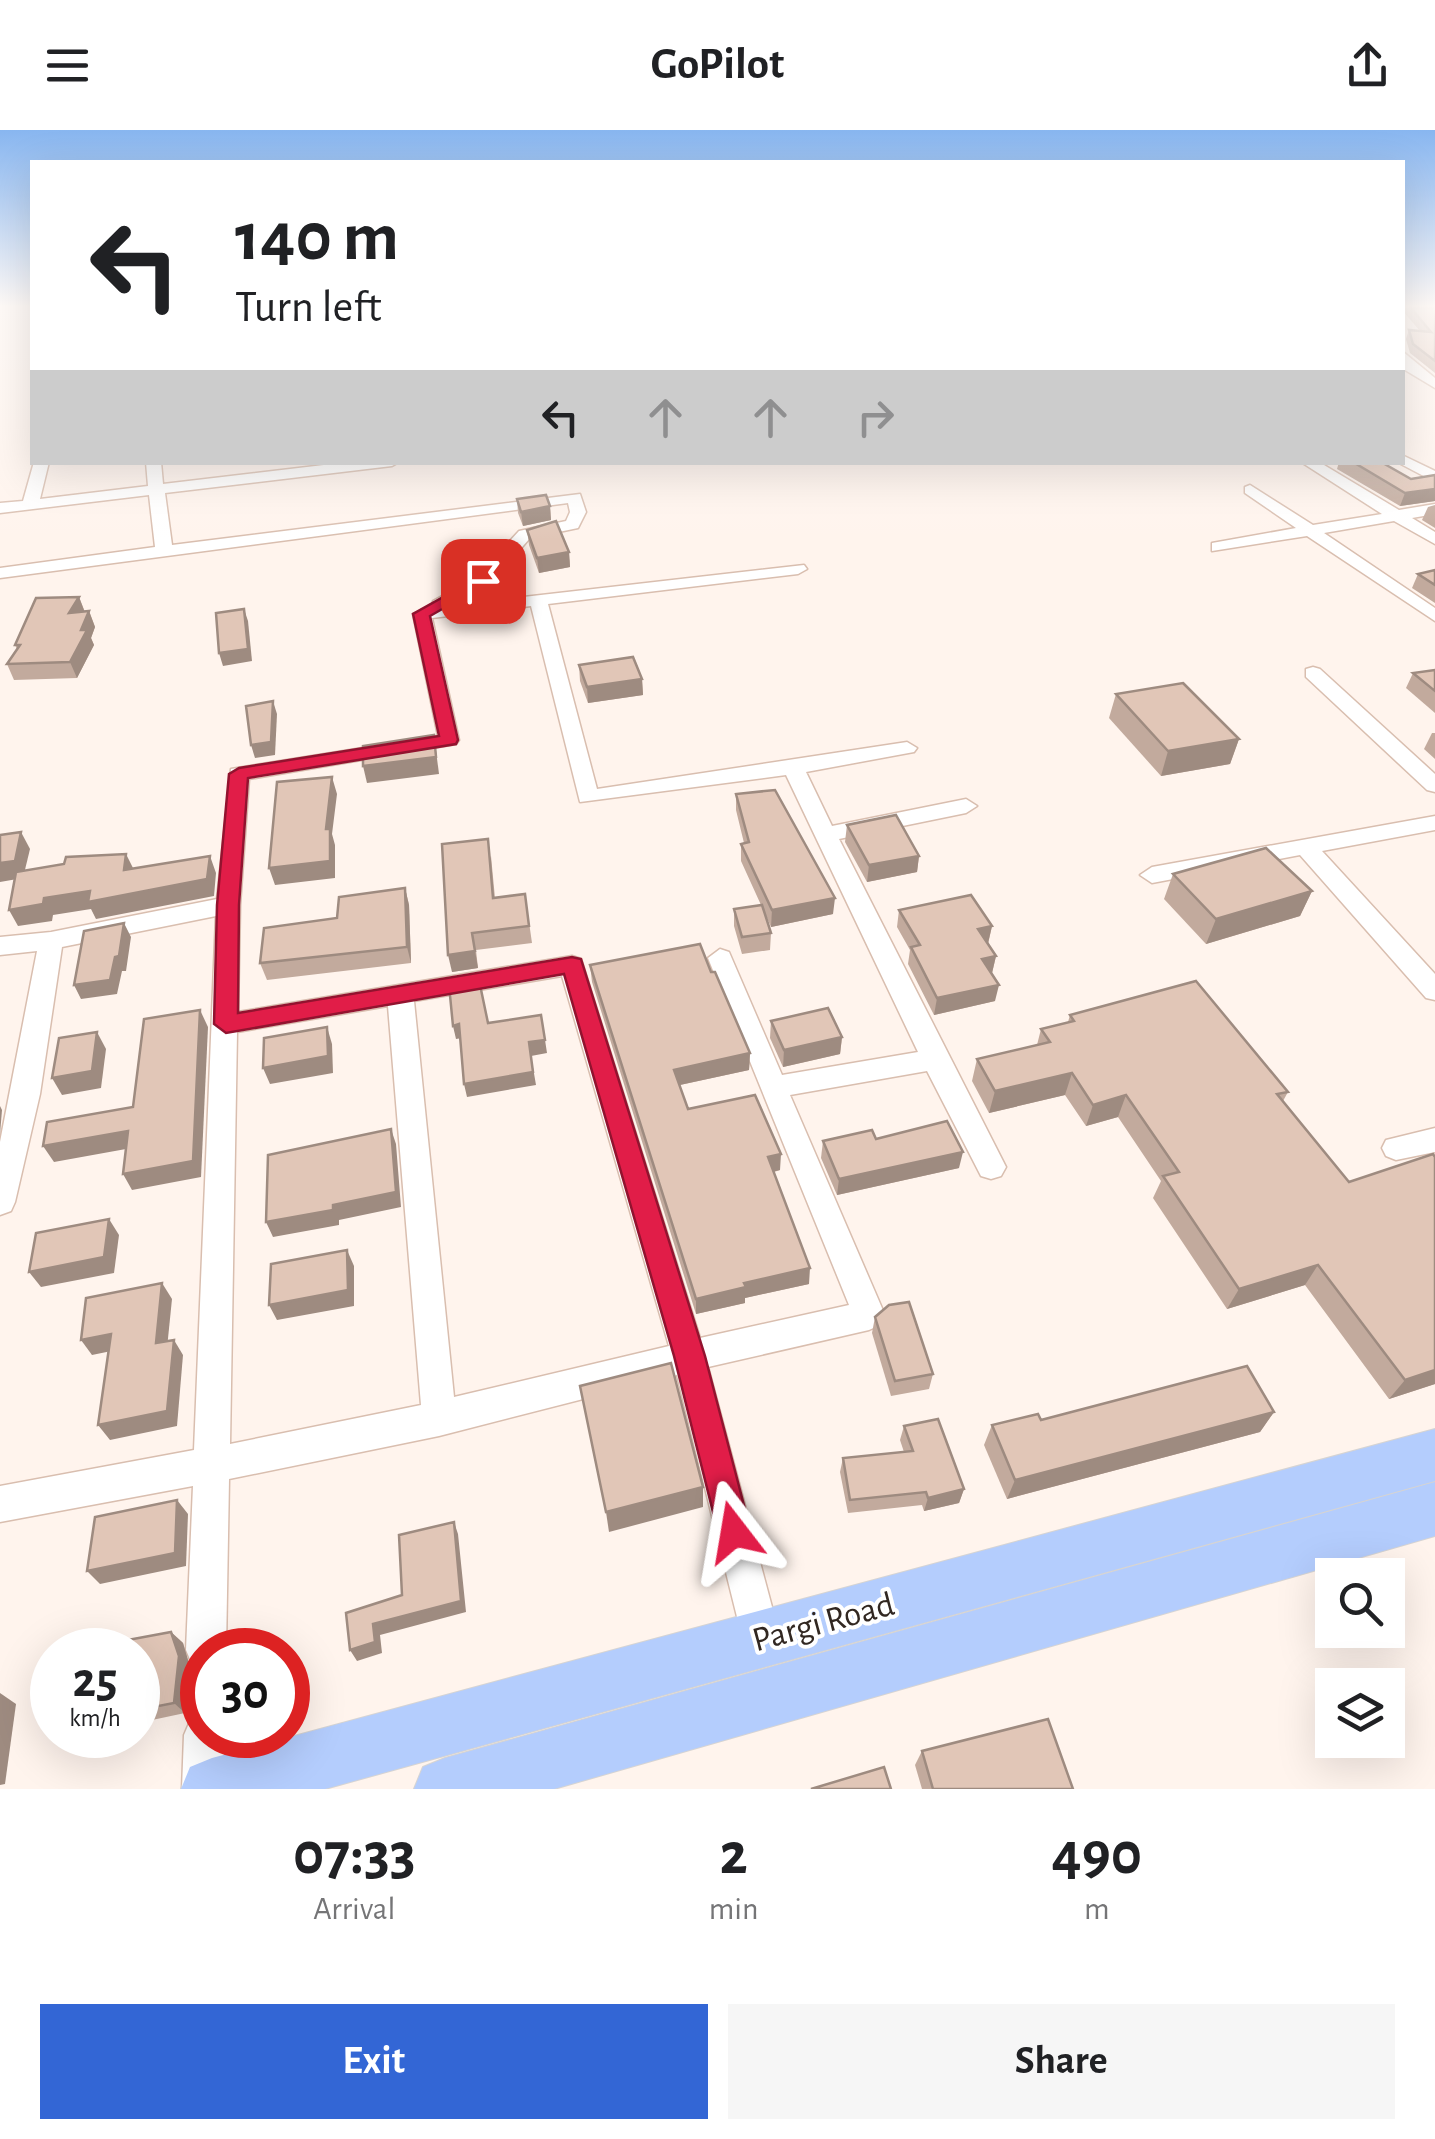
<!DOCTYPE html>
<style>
:root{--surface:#fff;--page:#f6f6f6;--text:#202124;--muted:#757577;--accent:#3366d5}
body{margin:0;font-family:"Alegreya Sans",sans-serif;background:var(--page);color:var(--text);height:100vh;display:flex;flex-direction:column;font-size:38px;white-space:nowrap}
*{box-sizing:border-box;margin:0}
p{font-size:32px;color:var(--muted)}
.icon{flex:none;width:55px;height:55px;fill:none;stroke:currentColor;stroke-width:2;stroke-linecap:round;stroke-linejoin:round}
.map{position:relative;height:1659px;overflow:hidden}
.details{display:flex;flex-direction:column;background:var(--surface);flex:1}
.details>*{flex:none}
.hud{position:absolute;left:30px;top:30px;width:1375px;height:305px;border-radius:0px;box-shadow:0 10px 40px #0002;background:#fff;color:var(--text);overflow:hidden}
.tools{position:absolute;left:1315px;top:1428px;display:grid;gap:20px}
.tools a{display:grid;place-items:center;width:90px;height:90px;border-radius:0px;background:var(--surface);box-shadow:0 10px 40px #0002;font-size:50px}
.speed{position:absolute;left:30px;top:1498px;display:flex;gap:20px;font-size:50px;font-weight:700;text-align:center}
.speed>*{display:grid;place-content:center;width:130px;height:130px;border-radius:50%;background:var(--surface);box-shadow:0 10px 40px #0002;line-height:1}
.speed small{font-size:25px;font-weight:400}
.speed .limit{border:15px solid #d22;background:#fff;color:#111}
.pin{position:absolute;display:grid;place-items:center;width:85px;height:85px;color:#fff;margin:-42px;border-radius:20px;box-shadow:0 5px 15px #0006}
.me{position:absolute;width:110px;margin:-55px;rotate:346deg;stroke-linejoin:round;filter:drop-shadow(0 0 8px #0008)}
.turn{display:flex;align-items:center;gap:35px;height:210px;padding:0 40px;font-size:45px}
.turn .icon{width:130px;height:130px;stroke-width:2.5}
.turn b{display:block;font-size:70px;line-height:85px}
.lanes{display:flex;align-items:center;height:95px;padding:0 40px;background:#0003;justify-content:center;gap:50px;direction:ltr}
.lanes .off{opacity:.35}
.eta{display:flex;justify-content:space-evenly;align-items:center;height:170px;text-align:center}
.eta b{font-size:60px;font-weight:700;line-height:70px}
.action{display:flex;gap:20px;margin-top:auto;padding:20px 40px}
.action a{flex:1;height:115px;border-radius:0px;background:var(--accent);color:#fff;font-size:40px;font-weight:700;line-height:115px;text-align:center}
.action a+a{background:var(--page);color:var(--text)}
header{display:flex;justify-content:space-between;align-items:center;height:130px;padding:0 40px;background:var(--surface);font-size:45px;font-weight:700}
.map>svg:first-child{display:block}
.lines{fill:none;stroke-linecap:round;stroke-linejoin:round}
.minor-casing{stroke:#d9beaf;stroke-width:3}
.primary-casing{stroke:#d6d4d3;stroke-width:2}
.minor{fill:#fff;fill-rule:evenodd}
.primary{fill:#b4cdfd;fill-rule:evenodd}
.wall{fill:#c2aa9d}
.shaded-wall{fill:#9e8b80}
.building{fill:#e1c6b7;stroke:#9e8b80;stroke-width:2.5}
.route{fill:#e11d48;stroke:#92132f;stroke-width:2.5}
.labels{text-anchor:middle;stroke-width:8;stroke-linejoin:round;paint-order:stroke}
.near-street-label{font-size:35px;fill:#312721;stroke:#fff}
</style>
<header><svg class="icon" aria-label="menu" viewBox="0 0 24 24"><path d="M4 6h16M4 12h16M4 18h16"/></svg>GoPilot<svg class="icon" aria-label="share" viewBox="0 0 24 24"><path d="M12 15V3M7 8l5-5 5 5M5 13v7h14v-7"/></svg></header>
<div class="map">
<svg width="1435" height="1659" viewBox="0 0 1435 1659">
<rect width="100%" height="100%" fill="#fff4ed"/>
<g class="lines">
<defs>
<g id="minor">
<polygon points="1402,221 1435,248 1435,258 1405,240"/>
<polygon points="1402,325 1435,341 1435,352 1397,332 1402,332"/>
<path d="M34,332H49L40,369L148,356L146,332H161L163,354L349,332H399L392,336L165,363L172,415L580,364L586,382L578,398L530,408L489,455L452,475L804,435L807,439L798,444L548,474L597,659L907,612L917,618L914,622L806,642L832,696L966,669L977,676L966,683L839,709L1006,1037L1001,1046L991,1049L981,1046L927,941L790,965L885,1185L880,1195L869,1200L708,1237L780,1507L775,1521L761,1526L747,1521L742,1507L677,1245L439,1306L229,1349L226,1520H202V1538L192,1534L186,1520L193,1356L0,1392V1356L194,1320L216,786L62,817L40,964L15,1072L11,1081L0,1085V1012L37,821L0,825V807L51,802L217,769L231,639L438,606L413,484L432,477L433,471L477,447L519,401L566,391L570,382L568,373L0,448V438L155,417L149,365L0,383V373L23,371ZM531,476L580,672L786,645L918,922L782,945L729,822L720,819L708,828L849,1175L700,1208L581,829L572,826L238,882L240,775L249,649L456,614L459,610L432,488ZM562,846L669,1216L454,1267L414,871ZM388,876L421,1275L230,1314L237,902Z"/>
<polygon points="1301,332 1319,332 1399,380 1435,374 1435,384 1412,388 1435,402 1435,414 1394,391 1324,403 1435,478 1435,491 1307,406 1212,421 1212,413 1296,398 1245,363 1245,357 1250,355 1313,395 1382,384"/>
<polygon points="1313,537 1320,539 1435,644 1435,662 1427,660 1306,547 1306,539"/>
<polygon points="1435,686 1435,700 1322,721 1435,844 1435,870 1426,868 1300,725 1152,753 1140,745 1152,737"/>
<polygon points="1435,998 1435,1022 1396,1030 1386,1026 1382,1018 1386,1010"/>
<polygon points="202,1585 202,1605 224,1605 224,1659 182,1659 184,1605 190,1591"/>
</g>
<g id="primary">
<polygon points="1435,1299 1435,1351 325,1659 181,1659 190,1637 212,1628"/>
<polygon points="1435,1352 1435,1406 554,1659 414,1659 423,1637 445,1628"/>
</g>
</defs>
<use href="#minor" class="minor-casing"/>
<use href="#primary" class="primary-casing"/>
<use href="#minor" class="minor"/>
<use href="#primary" class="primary"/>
</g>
<g class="wall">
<polygon points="1402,178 1435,178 1435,243 1410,223 1406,209 1409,200 1420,201 1402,180"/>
<polygon points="1339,332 1381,332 1411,349 1435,345 1435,371 1400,376 1337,339"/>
<polygon points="517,369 550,376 551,390 523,396 518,383"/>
<polygon points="1435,375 1435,398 1422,390 1428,377"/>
<polygon points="527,400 569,422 570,437 539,443 529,415"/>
<polygon points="1435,440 1435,473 1412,458 1418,444"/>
<polygon points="79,467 85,482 89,481 95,497 91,508 94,515 77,548 14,550 7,534 17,519 15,515"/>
<polygon points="579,535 642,549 643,565 588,573 580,551"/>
<polygon points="1435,540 1435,583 1406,558 1413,543"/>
<polygon points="1116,564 1239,609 1230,634 1161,646 1109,588"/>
<polygon points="1432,603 1435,603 1435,629 1424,619"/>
<polygon points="736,664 833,784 771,797 763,779 771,803 770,820 742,824 734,796 734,779 761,775 741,731 741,714 744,713 736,680"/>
<polygon points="847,695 919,726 917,742 867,752 845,712"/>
<polygon points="491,726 495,768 525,764 532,813 476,820 478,838 452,842"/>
<polygon points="1173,744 1312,761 1300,786 1206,814 1164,769"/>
<polygon points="405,758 409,775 411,833 267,850 260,833 337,788"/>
<polygon points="899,780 992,796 988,814 996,826 992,843 995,871 934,885 908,834 910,820 897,797"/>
<polygon points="590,835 711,842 750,923 749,940 680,955 688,979 780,1040 774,1042 809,1154 745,1168 745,1173 696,1184 592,852"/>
<polygon points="1070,885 1288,962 1283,971 1349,1052 1435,1027 1435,1254 1389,1269 1305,1155 1227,1179 1153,1068 1161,1051 1118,987 1086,996 1065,965 989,983 972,951 977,929 1037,915 1041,899 1068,892"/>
<polygon points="771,891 842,907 840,924 783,937 770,908"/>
<polygon points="876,1009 959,1038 837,1065 821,1028 823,1011"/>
<polygon points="875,1187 933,1244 929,1259 891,1266 872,1203"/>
<polygon points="1274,1282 1260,1302 1007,1369 984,1315 992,1295 1041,1290"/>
<polygon points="904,1296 964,1359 959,1373 924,1381 922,1375 848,1383 840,1342 843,1328 904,1322 900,1310"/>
<polygon points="171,1502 183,1513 190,1537 185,1583 138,1593 138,1520"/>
<polygon points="922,1621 1073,1659 922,1659 915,1635"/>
</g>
<g class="shaded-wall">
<polygon points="1435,359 1435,371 1400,376 1405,363"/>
<polygon points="550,376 551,390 523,396 521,382"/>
<polygon points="569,422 570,437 539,443 537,428"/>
<polygon points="79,467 85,483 69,483"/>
<polygon points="244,479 248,491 252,531 223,536 219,523"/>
<polygon points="89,481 95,497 91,508 94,515 77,548 70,532"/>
<polygon points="642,549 643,565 588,573 587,557"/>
<polygon points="273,571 277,584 275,625 255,628 251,615"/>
<polygon points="434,605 439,644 367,653 363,636"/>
<polygon points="1239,609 1230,634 1161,646 1168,621"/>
<polygon points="332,647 337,664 332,704 335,715 335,748 275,755 269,738 326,699"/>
<polygon points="21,702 30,719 23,748 0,752 0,733"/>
<polygon points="126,724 134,740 124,740"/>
<polygon points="210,726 216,743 214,766 96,789 91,779 53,785 52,791 18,796 9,780 44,768"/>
<polygon points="919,726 917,742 867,752 869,735"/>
<polygon points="405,758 409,775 411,833 407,817"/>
<polygon points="1312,761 1300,786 1206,814 1216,789"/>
<polygon points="835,768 833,784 771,797 772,780"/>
<polygon points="124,793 131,807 126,841 122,841 117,864 81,869 74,855 115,827"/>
<polygon points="992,796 988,813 975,816 978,799"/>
<polygon points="472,803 478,838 452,842 448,825"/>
<polygon points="996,826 992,843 982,829"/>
<polygon points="999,855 995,871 934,885 937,868"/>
<polygon points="200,880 208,897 201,1047 132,1060 123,1044"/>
<polygon points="459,894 462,908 456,909 453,896"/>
<polygon points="327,897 332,914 333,943 270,954 263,938"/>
<polygon points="97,902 106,919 101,958 62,965 52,948"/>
<polygon points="842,907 840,924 783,937 784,920"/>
<polygon points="545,910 547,923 531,926 536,955 467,967 464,954 529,912"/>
<polygon points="750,923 749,940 675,956 674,940"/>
<polygon points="1072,943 1065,965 989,983 995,961"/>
<polygon points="1126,965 1118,987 1086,996 1093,975"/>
<polygon points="0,976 2,980 0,1004"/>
<polygon points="391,999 396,1014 401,1077 339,1090 339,1095 273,1107 266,1092 333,1075"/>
<polygon points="128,1001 137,1017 54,1032 43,1016"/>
<polygon points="963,1022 959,1038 837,1065 839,1049"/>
<polygon points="781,1024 780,1040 767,1043 768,1027"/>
<polygon points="109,1089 119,1105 114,1143 41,1157 29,1142"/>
<polygon points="347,1120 354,1136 354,1176 277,1190 269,1175"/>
<polygon points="1318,1135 1305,1155 1227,1179 1239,1159"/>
<polygon points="810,1138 809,1154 745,1168 745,1173 696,1184 696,1169 744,1153"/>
<polygon points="162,1153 172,1169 166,1228 156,1213"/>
<polygon points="111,1204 121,1219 92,1225 81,1210"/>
<polygon points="174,1210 183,1225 177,1296 110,1310 98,1295"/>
<polygon points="1435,1240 1435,1254 1389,1269 1405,1250"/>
<polygon points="1274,1282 1260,1302 1007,1369 1015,1350"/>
<polygon points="703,1357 703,1377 609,1402 606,1382"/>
<polygon points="964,1359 959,1373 924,1381 928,1368"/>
<polygon points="177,1370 188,1384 186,1436 100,1454 87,1441"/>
<polygon points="454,1392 458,1404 466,1482 380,1505 382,1523 357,1531 350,1520 373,1494 461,1471"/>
<polygon points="171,1502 183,1513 190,1537 185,1583 174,1573"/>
<polygon points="0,1563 16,1574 5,1654 0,1655"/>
</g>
<g class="building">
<polygon points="1411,178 1435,178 1435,231 1413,214 1409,200 1431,202"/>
<polygon points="1353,332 1381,332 1411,349 1435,345 1435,359 1405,363"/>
<polygon points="546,365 550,376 521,382 517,369"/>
<polygon points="556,391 569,422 537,428 527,400"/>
<polygon points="1435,440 1435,455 1418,444"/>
<polygon points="79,467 69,483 89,481 81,500 87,500 70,532 7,534 20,515 15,515 36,468"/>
<polygon points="244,479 248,519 219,523 216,483"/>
<polygon points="633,527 642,549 587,557 579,535"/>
<polygon points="1435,540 1435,561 1413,543"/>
<polygon points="1183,553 1239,609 1168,621 1116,564"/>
<polygon points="273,571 271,612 251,615 246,576"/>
<polygon points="434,605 436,627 363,636 363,616"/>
<polygon points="332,647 326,699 330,699 330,731 269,738 277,652"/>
<polygon points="775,660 835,768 772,780 741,714 749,712 736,664"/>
<polygon points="896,685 919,726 869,735 847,695"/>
<polygon points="21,702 15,731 0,733 0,705"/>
<polygon points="488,709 493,768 525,764 529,796 472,803 475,821 448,825 442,714"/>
<polygon points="1266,718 1312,761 1216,789 1173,744"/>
<polygon points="126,724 124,740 210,726 207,749 88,772 90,761 44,768 43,774 9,780 16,742 64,734 66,727"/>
<polygon points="405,758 407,817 260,833 264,798 337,788 339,767"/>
<polygon points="971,765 992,796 978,799 996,826 982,829 999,855 937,868 911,817 920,815 899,780"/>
<polygon points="762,775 771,803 742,807 734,779"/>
<polygon points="124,793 119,826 115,827 110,850 74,855 84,801"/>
<polygon points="700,814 711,842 715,842 750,923 674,940 688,979 755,965 781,1024 768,1027 810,1138 744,1153 746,1157 696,1169 590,835"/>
<polygon points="479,850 488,893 541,885 545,910 529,912 533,942 464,954 459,894 453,896 449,855"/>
<polygon points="1196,851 1288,962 1277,964 1349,1052 1433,1024 1435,1027 1435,1240 1405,1250 1318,1135 1239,1159 1163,1046 1179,1042 1126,965 1093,975 1072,943 995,961 977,929 1050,912 1041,899 1074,891 1070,885"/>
<polygon points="828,878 842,907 784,920 771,891"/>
<polygon points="200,880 193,1031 123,1044 128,1001 43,1016 47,992 133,977 144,889"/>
<polygon points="327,897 328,926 263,938 264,908"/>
<polygon points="97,902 92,941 52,948 59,908"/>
<polygon points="947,991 963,1022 839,1049 823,1011 872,1000 876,1009"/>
<polygon points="391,999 396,1062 333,1075 333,1080 266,1092 268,1025"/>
<polygon points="109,1089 104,1127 29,1142 36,1103"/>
<polygon points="347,1120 348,1160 269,1175 271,1134"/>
<polygon points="162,1153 156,1213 174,1210 167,1281 98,1295 111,1204 81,1210 86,1168"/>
<polygon points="909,1172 933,1244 895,1251 875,1187 889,1175"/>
<polygon points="671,1233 703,1357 606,1382 580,1256"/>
<polygon points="1247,1236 1274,1282 1015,1350 992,1295 1038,1284 1041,1290"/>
<polygon points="938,1289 964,1359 928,1368 926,1362 850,1370 843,1328 913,1321 904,1296"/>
<polygon points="177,1370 175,1423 87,1441 95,1387"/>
<polygon points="454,1392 461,1471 373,1494 375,1512 350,1520 346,1483 402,1465 399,1405"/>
<polygon points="171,1502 179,1526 174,1573 138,1580 138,1520 105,1520 106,1514"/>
<polygon points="1048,1589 1073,1659 933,1659 922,1621"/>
<polygon points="884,1637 891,1659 811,1659"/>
</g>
<linearGradient id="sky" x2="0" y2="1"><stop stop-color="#88b6f0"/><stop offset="0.43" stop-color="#fffaf7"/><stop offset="1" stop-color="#fffaf7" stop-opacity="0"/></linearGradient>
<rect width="1435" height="410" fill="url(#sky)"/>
<polygon class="route" points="477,448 491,451 430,486 458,610 456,614 248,648 239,775 238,883 572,827 581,829 705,1226 751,1402 746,1414 734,1418 723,1414 718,1402 674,1226 564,844 226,903 214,894 217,775 229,644 239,638 439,606 413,484"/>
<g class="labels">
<g class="near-street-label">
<text transform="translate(823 1491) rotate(-15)" y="12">Pargi Road</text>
</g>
</g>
</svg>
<div class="tools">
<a><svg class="icon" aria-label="search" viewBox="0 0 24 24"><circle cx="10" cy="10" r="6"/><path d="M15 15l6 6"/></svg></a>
<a><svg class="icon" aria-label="layers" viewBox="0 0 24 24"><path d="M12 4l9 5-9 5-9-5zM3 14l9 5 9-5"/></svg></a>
</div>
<div class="speed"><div>25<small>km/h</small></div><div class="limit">30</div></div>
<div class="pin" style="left:483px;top:451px;background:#d93025"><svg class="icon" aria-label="arrive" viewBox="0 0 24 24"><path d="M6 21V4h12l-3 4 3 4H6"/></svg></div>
<svg class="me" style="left:734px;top:1402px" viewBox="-20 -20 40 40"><path d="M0-17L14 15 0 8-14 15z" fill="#e11d48" stroke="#fff" stroke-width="4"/></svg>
<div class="hud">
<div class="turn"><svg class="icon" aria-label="left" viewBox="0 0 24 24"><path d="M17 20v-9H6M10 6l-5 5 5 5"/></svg><div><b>140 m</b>Turn left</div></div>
<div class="lanes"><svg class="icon" aria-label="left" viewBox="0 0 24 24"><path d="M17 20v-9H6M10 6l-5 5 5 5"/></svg><svg class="icon off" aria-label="ahead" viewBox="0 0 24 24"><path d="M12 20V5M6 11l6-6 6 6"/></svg><svg class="icon off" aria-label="ahead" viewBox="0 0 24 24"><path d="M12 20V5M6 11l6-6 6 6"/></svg><svg class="icon off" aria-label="right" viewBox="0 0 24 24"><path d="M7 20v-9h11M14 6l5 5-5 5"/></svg></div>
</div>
</div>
<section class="details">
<div class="eta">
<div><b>07:33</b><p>Arrival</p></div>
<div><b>2</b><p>min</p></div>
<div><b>490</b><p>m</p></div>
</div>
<div class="action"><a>Exit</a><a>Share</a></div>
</section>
